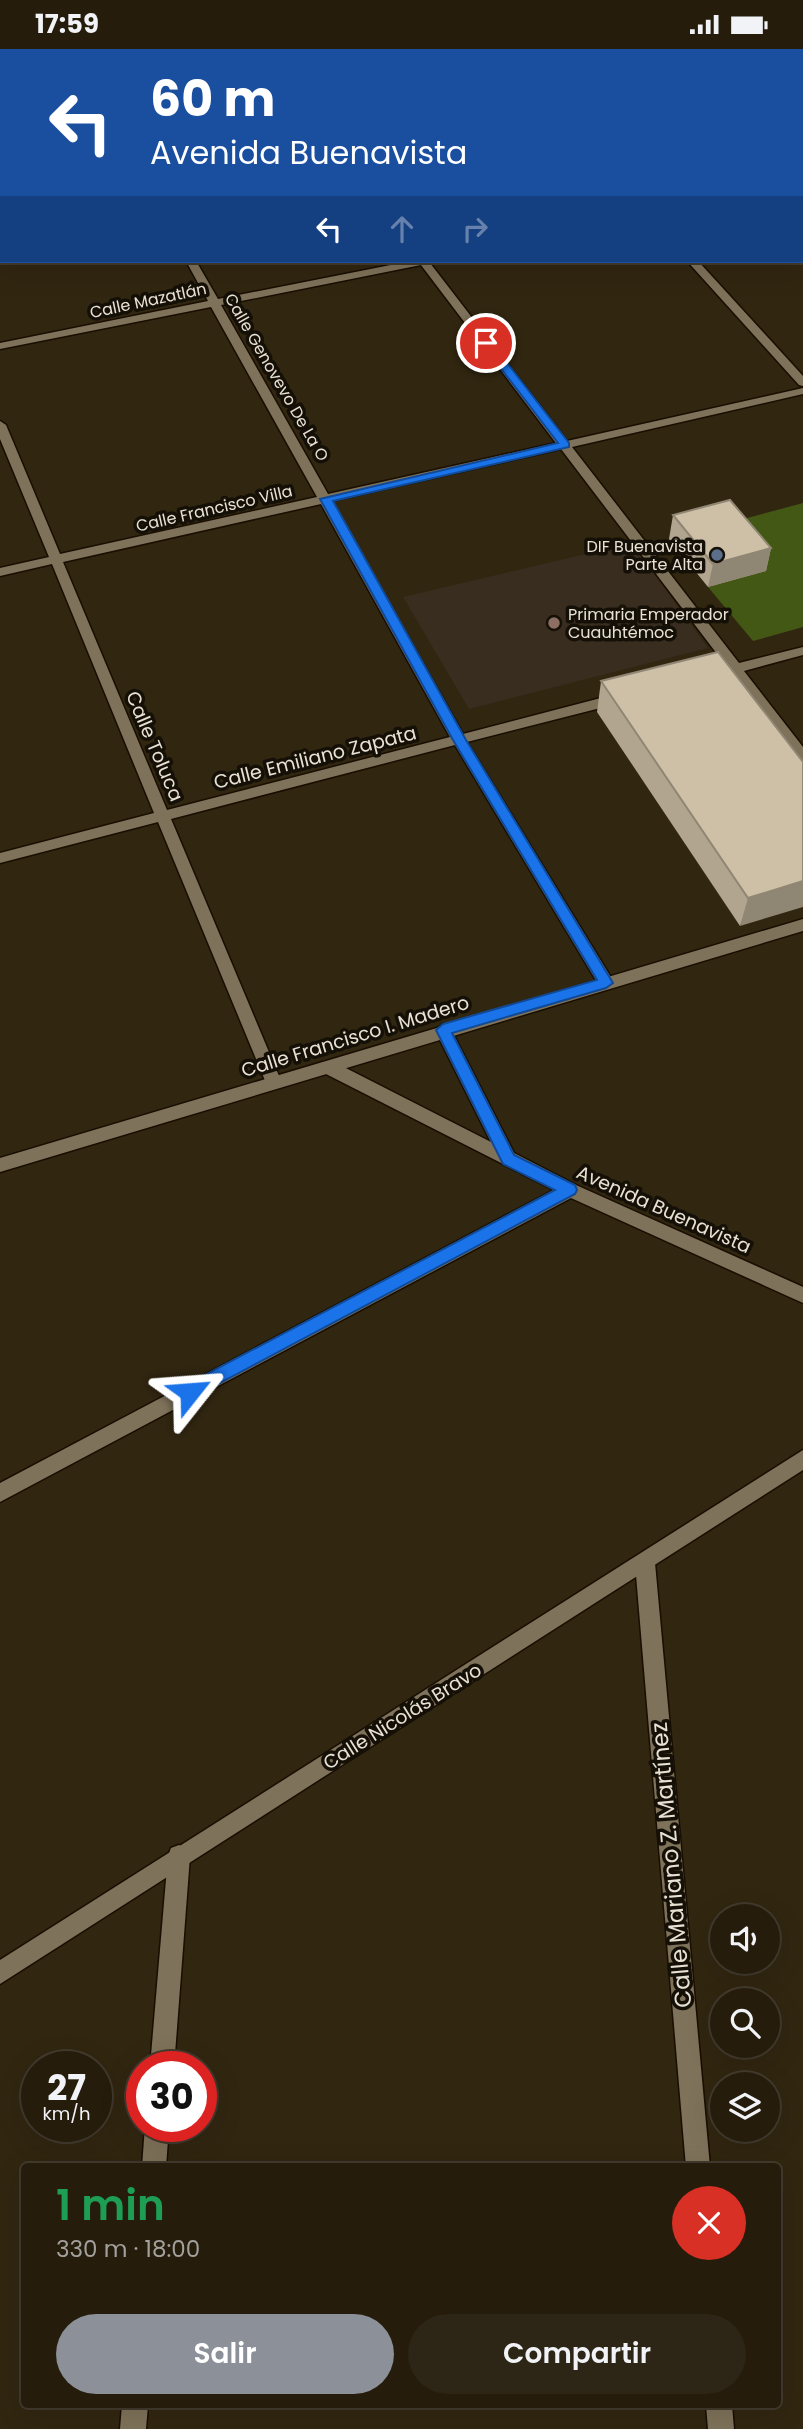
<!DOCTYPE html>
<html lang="es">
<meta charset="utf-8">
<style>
:root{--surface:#251c0c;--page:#2d2515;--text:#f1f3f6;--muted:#a3a19d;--line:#423a2d;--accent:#8c9099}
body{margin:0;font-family:Poppins,sans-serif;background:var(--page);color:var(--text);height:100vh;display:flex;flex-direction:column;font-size:26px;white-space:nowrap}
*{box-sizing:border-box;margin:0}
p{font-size:23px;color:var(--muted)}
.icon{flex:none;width:38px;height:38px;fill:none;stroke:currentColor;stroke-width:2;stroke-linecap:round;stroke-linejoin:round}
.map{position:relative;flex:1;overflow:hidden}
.side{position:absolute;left:21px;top:2114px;width:760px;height:245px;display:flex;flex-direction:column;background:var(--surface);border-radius:7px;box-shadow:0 7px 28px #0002,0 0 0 2px var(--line)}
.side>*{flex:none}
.guide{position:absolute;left:0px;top:0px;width:803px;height:214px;box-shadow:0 7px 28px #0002,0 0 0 2px var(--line);background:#1a4fa0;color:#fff;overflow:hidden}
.buttons{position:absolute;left:710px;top:1855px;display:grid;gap:14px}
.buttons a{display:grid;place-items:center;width:70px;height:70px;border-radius:50%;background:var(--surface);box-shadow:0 7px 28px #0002,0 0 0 2px var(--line);font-size:35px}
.speed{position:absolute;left:21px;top:2002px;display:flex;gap:14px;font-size:35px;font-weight:700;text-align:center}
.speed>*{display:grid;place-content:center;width:91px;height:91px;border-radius:50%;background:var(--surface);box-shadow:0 7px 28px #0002,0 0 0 2px var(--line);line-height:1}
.speed small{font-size:18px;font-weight:400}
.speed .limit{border:10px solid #d22;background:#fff;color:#111}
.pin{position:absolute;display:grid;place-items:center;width:60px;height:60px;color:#fff;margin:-30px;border:4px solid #fff;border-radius:50%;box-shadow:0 2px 7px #0007}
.me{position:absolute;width:77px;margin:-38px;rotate:62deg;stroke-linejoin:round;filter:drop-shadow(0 0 5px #0008)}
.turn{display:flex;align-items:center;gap:24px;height:147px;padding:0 35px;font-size:32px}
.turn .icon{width:91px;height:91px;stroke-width:2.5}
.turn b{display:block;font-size:49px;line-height:60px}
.lanes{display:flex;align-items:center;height:66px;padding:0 35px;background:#0003;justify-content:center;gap:35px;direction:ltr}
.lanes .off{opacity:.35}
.round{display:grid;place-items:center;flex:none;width:74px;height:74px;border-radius:37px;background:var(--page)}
.head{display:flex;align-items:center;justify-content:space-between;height:119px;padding:0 35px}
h1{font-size:42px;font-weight:600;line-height:52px;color:#1e9e55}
.primary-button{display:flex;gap:14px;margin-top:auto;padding:14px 35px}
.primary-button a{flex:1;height:80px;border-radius:42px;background:var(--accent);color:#fff;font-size:28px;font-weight:600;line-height:80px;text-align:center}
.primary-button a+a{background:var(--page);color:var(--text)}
.status{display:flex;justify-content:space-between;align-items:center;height:49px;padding:0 35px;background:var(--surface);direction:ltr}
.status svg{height:19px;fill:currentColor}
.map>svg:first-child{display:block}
.education{fill:#382d1e}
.green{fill:#445816}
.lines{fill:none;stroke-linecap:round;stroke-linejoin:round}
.minor-casing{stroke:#190e00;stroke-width:3}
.secondary-casing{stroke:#190e00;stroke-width:3}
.minor{fill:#7f725a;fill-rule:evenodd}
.secondary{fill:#7f725a;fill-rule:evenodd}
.wall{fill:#b1a58f}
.shaded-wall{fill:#908674}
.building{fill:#cec0a6;stroke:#908674;stroke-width:2}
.route{fill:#1a73e8;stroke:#114b97;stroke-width:2}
.service-dot{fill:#5c6f8a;stroke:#151007;stroke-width:2.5}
.education-dot{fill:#8d6e63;stroke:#151007;stroke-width:2.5}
.labels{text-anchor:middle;stroke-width:7;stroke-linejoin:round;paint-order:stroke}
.far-street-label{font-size:16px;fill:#e8e1d4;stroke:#151007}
.far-poi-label{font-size:16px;fill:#e8e1d4;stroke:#151007;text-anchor:end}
.street-label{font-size:19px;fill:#e8e1d4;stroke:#151007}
.near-street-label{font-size:23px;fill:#e8e1d4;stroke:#151007}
</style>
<div class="status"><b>17:59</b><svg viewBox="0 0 49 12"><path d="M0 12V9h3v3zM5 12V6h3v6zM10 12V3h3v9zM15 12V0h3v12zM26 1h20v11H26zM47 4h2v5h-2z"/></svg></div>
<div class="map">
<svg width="803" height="2380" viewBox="0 0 803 2380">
<rect width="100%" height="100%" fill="#312610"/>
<polygon class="education" points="632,494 708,599 469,660 403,548"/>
<polygon class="green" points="803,454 803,578 753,592 708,538 765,522 725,475"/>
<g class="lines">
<defs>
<g id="minor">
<polygon points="225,0 246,0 224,2"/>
<polygon points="264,0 274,0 274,2 265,2"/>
<polygon points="692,0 710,0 691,2"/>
<rect x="0" y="30" width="2" height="6"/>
<rect x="802" y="81" width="1" height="8"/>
<polygon points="0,120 2,120 0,127"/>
<path d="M186,212H196L218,250L411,212H431L430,214L567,392L803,339V345L572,398L739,614L803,598V606L744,622L803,698V713L798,711L732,625L708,632L703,630V624L727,618L561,400L331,452L463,685L620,644L627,649L620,654L467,693L612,930L614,934L612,938H600L455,696L171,770L282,1034L280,1039H268L266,1034L158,773L0,814V804L154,764L52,515L0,527V519L49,508L0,390V372L6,376L60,505L317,448L211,258L0,300V294L208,252ZM421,216L556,394L328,445L221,256ZM321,455L450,688L167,761L63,513Z"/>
<polygon points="687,212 698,212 803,327 803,337 799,336"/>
<polygon points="443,975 449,977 514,1104 576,1136 803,1238 803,1254 571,1149 0,1453 0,1434 554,1141 322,1023 320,1018 322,1013 334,1013 491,1093 435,981"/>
<polygon points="645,1504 652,1507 655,1514 710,2118 686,2118 635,1514 638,1507"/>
<polygon points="179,1796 187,1799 190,1807 174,2018 150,2018 168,1807 171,1799"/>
<polygon points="145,2077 169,2077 166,2118 142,2118"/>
<polygon points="122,2356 148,2356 146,2380 120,2380"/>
<polygon points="706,2356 732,2356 734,2380 708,2380"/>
</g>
<g id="secondary">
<polygon points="803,870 803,882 0,1123 0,1109"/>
<polygon points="803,1401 803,1421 0,1935 0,1911"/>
</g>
</defs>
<use href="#minor" class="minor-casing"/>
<use href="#secondary" class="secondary-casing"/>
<use href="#minor" class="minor"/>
<use href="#secondary" class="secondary"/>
</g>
<g class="wall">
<polygon points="673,466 771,499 766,522 708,538 669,490"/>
<polygon points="601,632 803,713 740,877 597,663"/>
</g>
<g class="shaded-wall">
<polygon points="771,499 766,522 708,538 713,515"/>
<polygon points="803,832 803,858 740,877 748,849"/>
</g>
<g class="building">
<polygon points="730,451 771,499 713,515 673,466"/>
<polygon points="718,603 803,713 803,832 748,849 601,632"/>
</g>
<polygon class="route" points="483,292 490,292 569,394 569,398 333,452 466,691 613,934 606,939 452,984 514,1106 575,1136 577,1141 575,1145 190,1350 184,1348 181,1343 184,1337 555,1141 503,1115 436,981 443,975 597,931 453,691 320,450 558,394 483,296"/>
<circle class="service-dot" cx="717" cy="506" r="7"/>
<circle class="education-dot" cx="554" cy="574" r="7"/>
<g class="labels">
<g class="far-street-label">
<text transform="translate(148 251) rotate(-12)" y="6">Calle Mazatlán</text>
<text transform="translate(277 328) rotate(60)" y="6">Calle Genovevo De La O</text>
<text transform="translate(214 459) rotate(-13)" y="6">Calle Francisco Villa</text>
</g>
<g class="far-poi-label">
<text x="703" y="503">DIF Buenavista<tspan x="703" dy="18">Parte Alta</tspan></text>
<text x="568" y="571" text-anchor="start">Primaria Emperador<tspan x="568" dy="18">Cuauhtémoc</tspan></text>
</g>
<g class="street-label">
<text transform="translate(155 697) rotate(67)" y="7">Calle Toluca</text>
<text transform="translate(315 708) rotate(-14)" y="7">Calle Emiliano Zapata</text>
<text transform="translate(355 987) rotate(-17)" y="7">Calle Francisco I. Madero</text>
<text transform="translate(664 1160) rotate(24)" y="7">Avenida Buenavista</text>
<text transform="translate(402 1667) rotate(-32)" y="7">Calle Nicolás Bravo</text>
</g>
<g class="near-street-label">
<text transform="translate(671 1816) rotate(-95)" y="8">Calle Mariano Z. Martínez</text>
</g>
</g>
</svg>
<div class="buttons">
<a><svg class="icon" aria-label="sound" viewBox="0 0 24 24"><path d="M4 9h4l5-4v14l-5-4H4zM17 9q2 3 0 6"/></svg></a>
<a><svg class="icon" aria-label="search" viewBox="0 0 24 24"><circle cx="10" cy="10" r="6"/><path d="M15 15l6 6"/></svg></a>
<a><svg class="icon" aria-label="layers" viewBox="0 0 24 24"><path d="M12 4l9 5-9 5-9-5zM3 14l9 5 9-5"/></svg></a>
</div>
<div class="speed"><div>27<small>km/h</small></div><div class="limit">30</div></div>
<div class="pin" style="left:486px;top:294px;background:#d93025"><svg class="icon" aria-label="arrive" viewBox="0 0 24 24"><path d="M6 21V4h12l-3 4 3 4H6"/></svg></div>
<svg class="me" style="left:190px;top:1343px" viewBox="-20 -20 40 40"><path d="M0-17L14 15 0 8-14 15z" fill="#1a73e8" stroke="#fff" stroke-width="4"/></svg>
<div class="guide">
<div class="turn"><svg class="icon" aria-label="left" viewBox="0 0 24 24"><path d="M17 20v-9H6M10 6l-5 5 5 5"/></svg><div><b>60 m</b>Avenida Buenavista</div></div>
<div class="lanes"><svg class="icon" aria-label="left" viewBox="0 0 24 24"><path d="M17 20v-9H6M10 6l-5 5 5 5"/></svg><svg class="icon off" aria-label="ahead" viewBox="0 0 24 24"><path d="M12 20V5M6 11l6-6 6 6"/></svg><svg class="icon off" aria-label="right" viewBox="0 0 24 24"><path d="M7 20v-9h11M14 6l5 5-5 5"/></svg></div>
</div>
<section class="side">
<div class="head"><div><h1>1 min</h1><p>330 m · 18:00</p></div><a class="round" style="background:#d93025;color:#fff"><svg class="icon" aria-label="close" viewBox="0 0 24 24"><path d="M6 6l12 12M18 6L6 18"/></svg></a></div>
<div class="primary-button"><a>Salir</a><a>Compartir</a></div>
</section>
</div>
